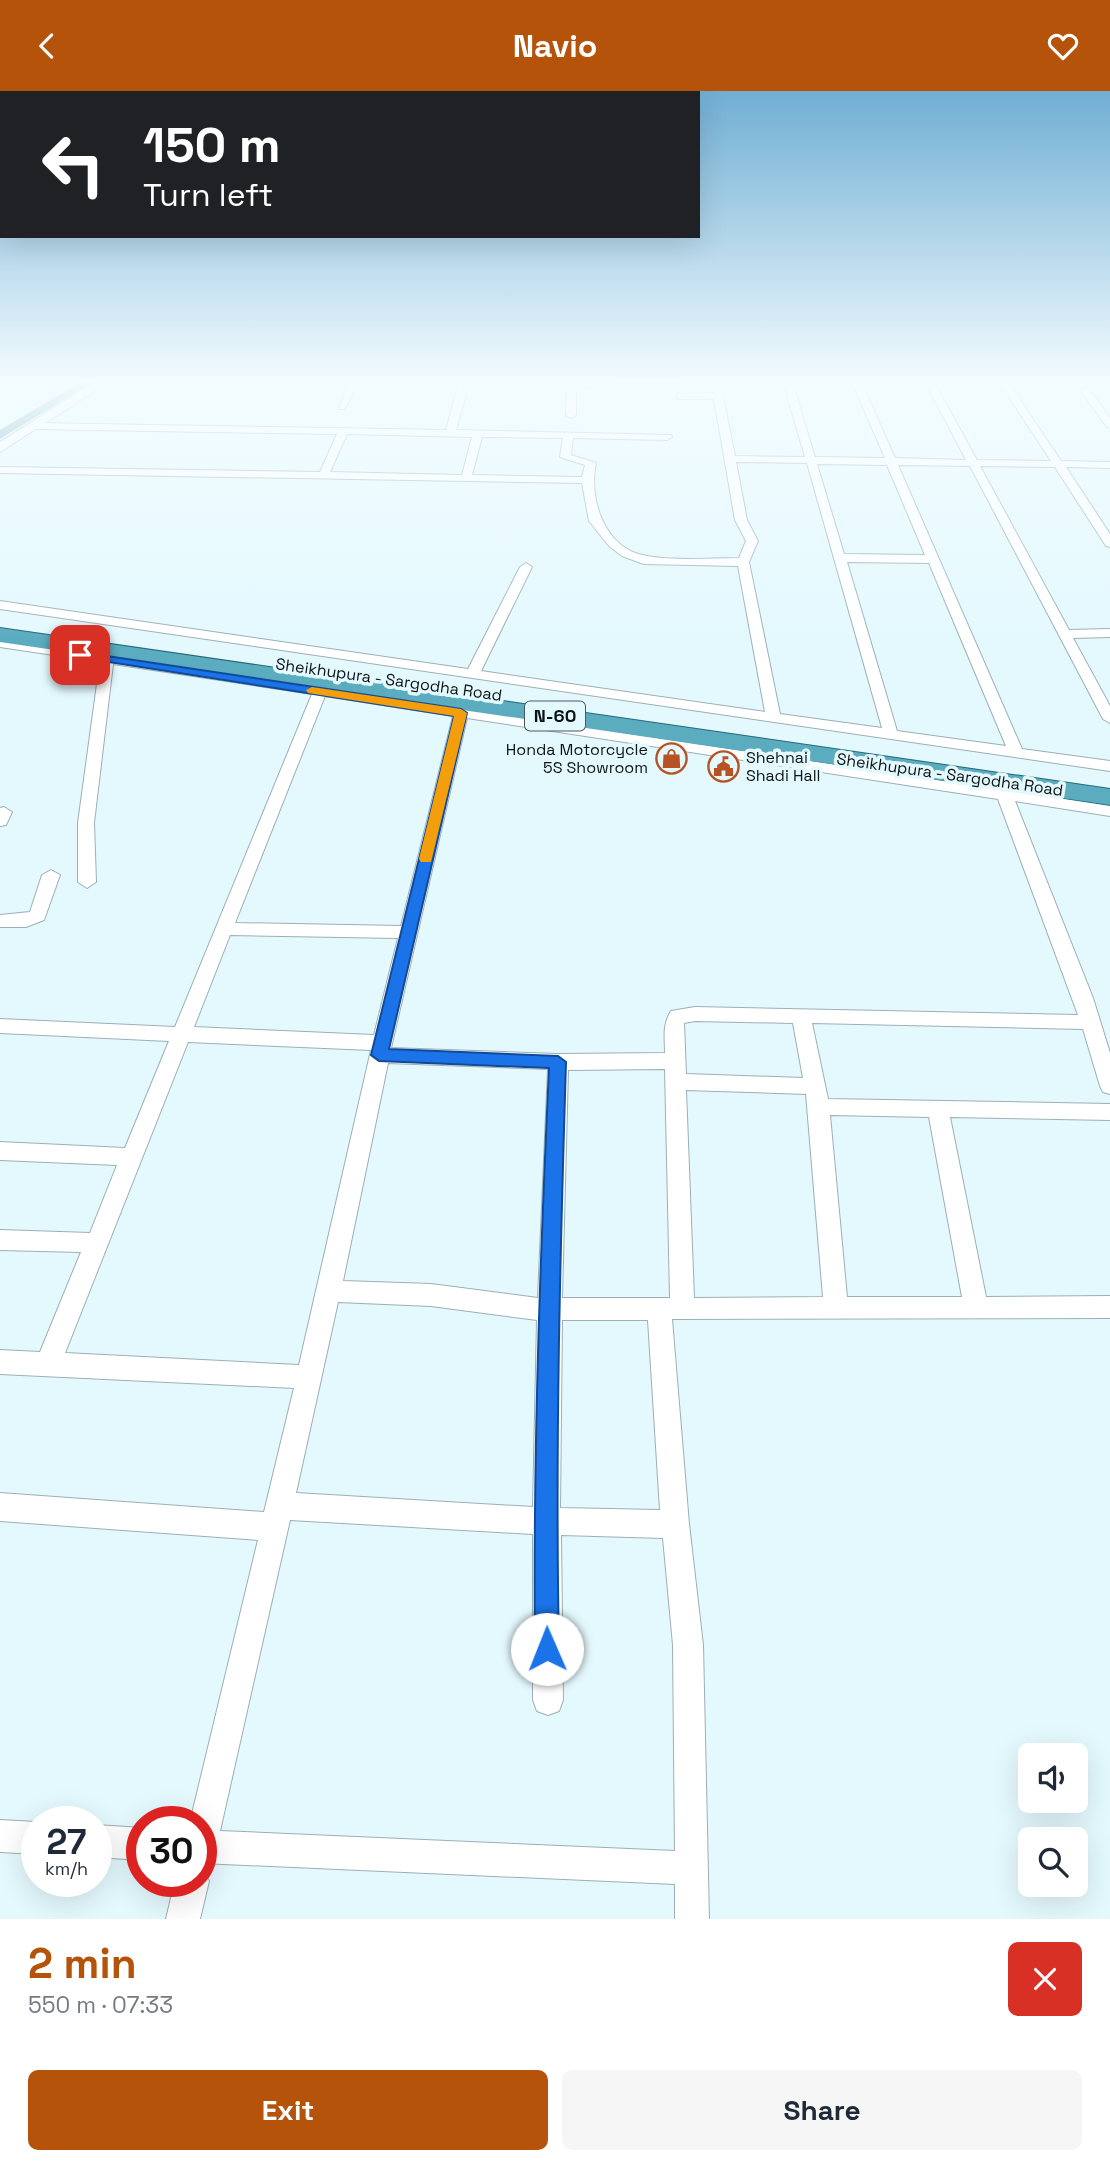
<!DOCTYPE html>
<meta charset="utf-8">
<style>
:root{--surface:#fff;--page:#f6f6f7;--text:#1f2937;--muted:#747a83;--accent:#b45309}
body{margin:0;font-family:"Space Grotesk",sans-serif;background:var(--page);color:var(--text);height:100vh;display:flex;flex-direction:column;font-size:26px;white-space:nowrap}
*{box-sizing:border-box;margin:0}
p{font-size:23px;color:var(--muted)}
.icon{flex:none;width:38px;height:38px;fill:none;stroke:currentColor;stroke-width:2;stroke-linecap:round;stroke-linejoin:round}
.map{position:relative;height:1828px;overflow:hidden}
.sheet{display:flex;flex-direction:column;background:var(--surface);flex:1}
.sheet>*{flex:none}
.hud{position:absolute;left:0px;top:0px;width:700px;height:147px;box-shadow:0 7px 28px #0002;background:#202124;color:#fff;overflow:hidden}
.buttons{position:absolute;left:1018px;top:1652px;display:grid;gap:14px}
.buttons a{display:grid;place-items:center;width:70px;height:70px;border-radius:10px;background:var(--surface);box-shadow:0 7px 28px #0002;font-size:35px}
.speed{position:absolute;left:21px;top:1715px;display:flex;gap:14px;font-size:35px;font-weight:700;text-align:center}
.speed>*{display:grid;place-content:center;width:91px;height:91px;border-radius:50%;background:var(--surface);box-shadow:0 7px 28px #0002;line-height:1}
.speed small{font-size:18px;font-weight:400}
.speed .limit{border:10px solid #d22;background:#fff;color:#111}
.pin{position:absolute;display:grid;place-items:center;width:60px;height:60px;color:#fff;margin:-30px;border-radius:14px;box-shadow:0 4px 10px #0006}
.me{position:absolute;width:77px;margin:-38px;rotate:359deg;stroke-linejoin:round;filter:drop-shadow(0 0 5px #0008)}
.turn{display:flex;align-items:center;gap:24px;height:147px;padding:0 28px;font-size:32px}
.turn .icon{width:91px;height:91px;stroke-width:2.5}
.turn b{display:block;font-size:49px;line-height:60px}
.round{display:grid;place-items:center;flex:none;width:74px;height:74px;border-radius:10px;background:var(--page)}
.overview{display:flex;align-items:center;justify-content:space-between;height:119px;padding:0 28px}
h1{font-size:42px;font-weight:800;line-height:52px;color:var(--accent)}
.primary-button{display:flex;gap:14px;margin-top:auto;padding:14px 28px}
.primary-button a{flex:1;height:80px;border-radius:10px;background:var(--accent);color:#fff;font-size:28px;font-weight:800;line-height:80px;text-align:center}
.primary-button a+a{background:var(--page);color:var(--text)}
header{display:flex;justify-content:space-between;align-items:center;height:91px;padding:0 28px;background:var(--accent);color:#fff;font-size:32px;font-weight:800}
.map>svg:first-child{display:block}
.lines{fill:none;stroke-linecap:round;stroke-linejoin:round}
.canal{fill:#5da5b7;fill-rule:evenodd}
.minor-casing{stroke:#9cafb4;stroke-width:2}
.tertiary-casing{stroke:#9cafb4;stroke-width:2}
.trunk-casing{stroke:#256979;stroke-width:2}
.minor{fill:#fff;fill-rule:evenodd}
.tertiary{fill:#fff;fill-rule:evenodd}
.trunk{fill:#5bacbf;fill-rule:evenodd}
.route{fill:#1a73e8;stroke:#114b97;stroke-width:2}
.slow{fill:#f59e0b}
.labels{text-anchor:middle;stroke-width:7;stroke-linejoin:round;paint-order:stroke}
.far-street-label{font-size:16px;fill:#0c1315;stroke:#e4f9fe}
.far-poi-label{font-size:16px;fill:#0c1315;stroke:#e4f9fe;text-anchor:end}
.shield{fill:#e4f9fe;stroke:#4d585b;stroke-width:2}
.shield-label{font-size:18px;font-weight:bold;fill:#0c1315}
</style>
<header><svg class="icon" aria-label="back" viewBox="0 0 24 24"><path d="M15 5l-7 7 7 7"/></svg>Navio<svg class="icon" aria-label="heart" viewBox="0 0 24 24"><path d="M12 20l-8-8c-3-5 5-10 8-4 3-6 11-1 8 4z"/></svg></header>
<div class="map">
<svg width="1110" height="1828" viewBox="0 0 1110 1828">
<rect width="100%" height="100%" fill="#e4f9fe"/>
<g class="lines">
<polygon class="canal" points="81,291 93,291 0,348 0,339"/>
<defs>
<g id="minor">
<path d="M349,291L681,293V297L678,298L576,297V324L571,327L566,324L567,296L468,295L456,339L671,344L672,346L667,349L573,347L571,364L596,372C588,408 605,459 647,465C676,470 709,467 739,467L746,450L735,429L714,308H680L677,307V303L713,302L711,291H720L735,365L805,366L783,291H792L815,366L885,367L852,291H861L895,367L966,369L925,291H934L977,369L1051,370L999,291H1008L1061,370L1110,371V377L1066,376L1110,443V456L1106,455L1055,376L980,375L1069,539L1110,538V546L1073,547L1110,615V632L1103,628L970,375L898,374L1022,658L1110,670V680L0,518V510L468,578L520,476L526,472L532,476L481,580L765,621L738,475L644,473L622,465L609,455L589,430L582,392L0,382V376L320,381L337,343L35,338L30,335L35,332L446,339L458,295L357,293L345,318H339ZM347,343L472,346L462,384L330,381ZM482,346L563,347L560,366L585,374L582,386L472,384ZM736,371L807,372L882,637L780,623L749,471L758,450L747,429ZM817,373L887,374L925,464L844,463ZM847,471L929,472L1006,655L897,640Z"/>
<polygon points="1083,298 1089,298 1110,327 1110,337 1107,336 1081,300"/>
<path d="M0,548L1110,715V725L1015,710L1093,907L1110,962V1003L1103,1001L1100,995L1083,938L812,932L828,1008L1110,1013V1029L950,1026L986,1206L1110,1205V1227L672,1228L689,1433L703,1554L709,1828H675V1793L201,1772V1731H190L258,1449L0,1430V1402L264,1421L294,1297L0,1283V1259L40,1261L81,1161L0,1159V1139L90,1142L117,1074L0,1069V1051L125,1057L169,950L0,942V928L175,936L312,603L113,573L94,732L96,791L87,797L78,791V732L100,571L0,556ZM325,605L453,625L401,835L235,832ZM467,627L998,708L1078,924L695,916L671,920C662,934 665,947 665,962L558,963L391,957ZM230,844L398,847L374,944L194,936ZM695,930L793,932L803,987L686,983L684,932ZM188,951L371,959L299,1274L65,1262ZM388,972L548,978L538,1207L431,1193L343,1190ZM665,978L670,1207H562L568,979ZM686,999L806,1003L823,1206L694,1207ZM830,1024L929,1026L962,1206H847ZM338,1211L431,1215L537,1229L533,1416L296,1402ZM562,1229H648L660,1419L560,1417ZM290,1429L533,1443V1609L537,1620L548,1624L559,1620L563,1609L561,1444L663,1447L673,1554L675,1760L220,1740Z"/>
<polygon points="4,716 12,721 6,734 0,735 0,717"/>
<polygon points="51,779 60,784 44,829 26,836 0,836 0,824 30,821 42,784"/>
<polygon points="0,1729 37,1731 37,1763 0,1761"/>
<polygon points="96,1734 142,1737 142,1769 96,1766"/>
<polygon points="201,1777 209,1790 200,1828 166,1828 175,1790 201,1790"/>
</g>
<polygon id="tertiary" points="95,291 109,291 0,361 0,351"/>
<polygon id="trunk" points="0,537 1110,698 1110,714 0,551"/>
</defs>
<use href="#minor" class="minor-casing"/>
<use href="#tertiary" class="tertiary-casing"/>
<use href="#trunk" class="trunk-casing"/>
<use href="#minor" class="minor"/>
<use href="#tertiary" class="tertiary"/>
<use href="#trunk" class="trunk"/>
</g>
<linearGradient id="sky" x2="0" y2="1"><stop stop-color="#70aed4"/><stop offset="0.53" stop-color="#f3fcff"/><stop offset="1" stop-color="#f3fcff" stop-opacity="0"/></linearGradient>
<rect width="1110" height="547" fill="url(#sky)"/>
<path class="route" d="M80,561L461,618L467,622L389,958L558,965L566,971C560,1167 555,1362 559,1558L556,1566L547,1570L538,1566L535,1558C533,1364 540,1171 549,977L379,970L371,964L454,625L77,566L75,564Z"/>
<polygon class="slow" points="312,596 461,618 467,622 431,771 421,771 419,768 454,625 308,602 306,599"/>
<defs>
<symbol id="shop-ring" viewBox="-11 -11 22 22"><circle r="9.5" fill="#e4f9fe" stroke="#b75222" stroke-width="1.5"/><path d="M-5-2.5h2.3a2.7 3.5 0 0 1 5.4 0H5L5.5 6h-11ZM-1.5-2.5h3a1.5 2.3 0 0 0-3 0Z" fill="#b75222"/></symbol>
<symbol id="civic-ring" viewBox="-11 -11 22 22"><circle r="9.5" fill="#e4f9fe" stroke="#b75222" stroke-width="1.5"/><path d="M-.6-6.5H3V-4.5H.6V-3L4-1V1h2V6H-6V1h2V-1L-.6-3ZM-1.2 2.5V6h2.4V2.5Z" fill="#b75222"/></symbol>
</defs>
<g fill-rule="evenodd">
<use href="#shop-ring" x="654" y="650" width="35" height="35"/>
<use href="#civic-ring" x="706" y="658" width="35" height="35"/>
</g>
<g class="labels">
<g class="far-street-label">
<text transform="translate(389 588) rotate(8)" y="6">Sheikhupura - Sargodha Road</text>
<text transform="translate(950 683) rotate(8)" y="6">Sheikhupura - Sargodha Road</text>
</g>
<g class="far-poi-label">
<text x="648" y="664">Honda Motorcycle<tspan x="648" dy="18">5S Showroom</tspan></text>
<text x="746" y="672" text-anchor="start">Shehnai<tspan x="746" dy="18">Shadi Hall</tspan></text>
</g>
<rect class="shield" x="525" y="610.5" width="60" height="29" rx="5"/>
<g class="shield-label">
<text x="555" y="631">N-60</text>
</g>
</g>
</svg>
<div class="buttons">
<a><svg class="icon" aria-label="sound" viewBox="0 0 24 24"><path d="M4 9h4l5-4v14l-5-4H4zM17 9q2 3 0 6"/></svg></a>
<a><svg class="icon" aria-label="search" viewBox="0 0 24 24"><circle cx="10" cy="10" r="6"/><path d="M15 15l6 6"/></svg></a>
</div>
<div class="speed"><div>27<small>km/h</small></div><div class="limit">30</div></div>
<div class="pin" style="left:80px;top:564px;background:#d93025"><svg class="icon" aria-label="arrive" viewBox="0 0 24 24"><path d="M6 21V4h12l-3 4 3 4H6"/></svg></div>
<svg class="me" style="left:547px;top:1558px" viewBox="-20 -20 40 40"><circle r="19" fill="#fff"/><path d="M0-13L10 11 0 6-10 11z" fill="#1a73e8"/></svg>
<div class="hud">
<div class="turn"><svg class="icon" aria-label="left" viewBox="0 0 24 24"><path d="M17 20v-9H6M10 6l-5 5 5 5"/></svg><div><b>150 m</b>Turn left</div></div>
</div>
</div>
<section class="sheet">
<div class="overview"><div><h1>2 min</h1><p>550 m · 07:33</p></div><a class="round" style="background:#d93025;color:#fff"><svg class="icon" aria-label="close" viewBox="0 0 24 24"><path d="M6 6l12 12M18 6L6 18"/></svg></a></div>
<div class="primary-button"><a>Exit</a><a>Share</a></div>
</section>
